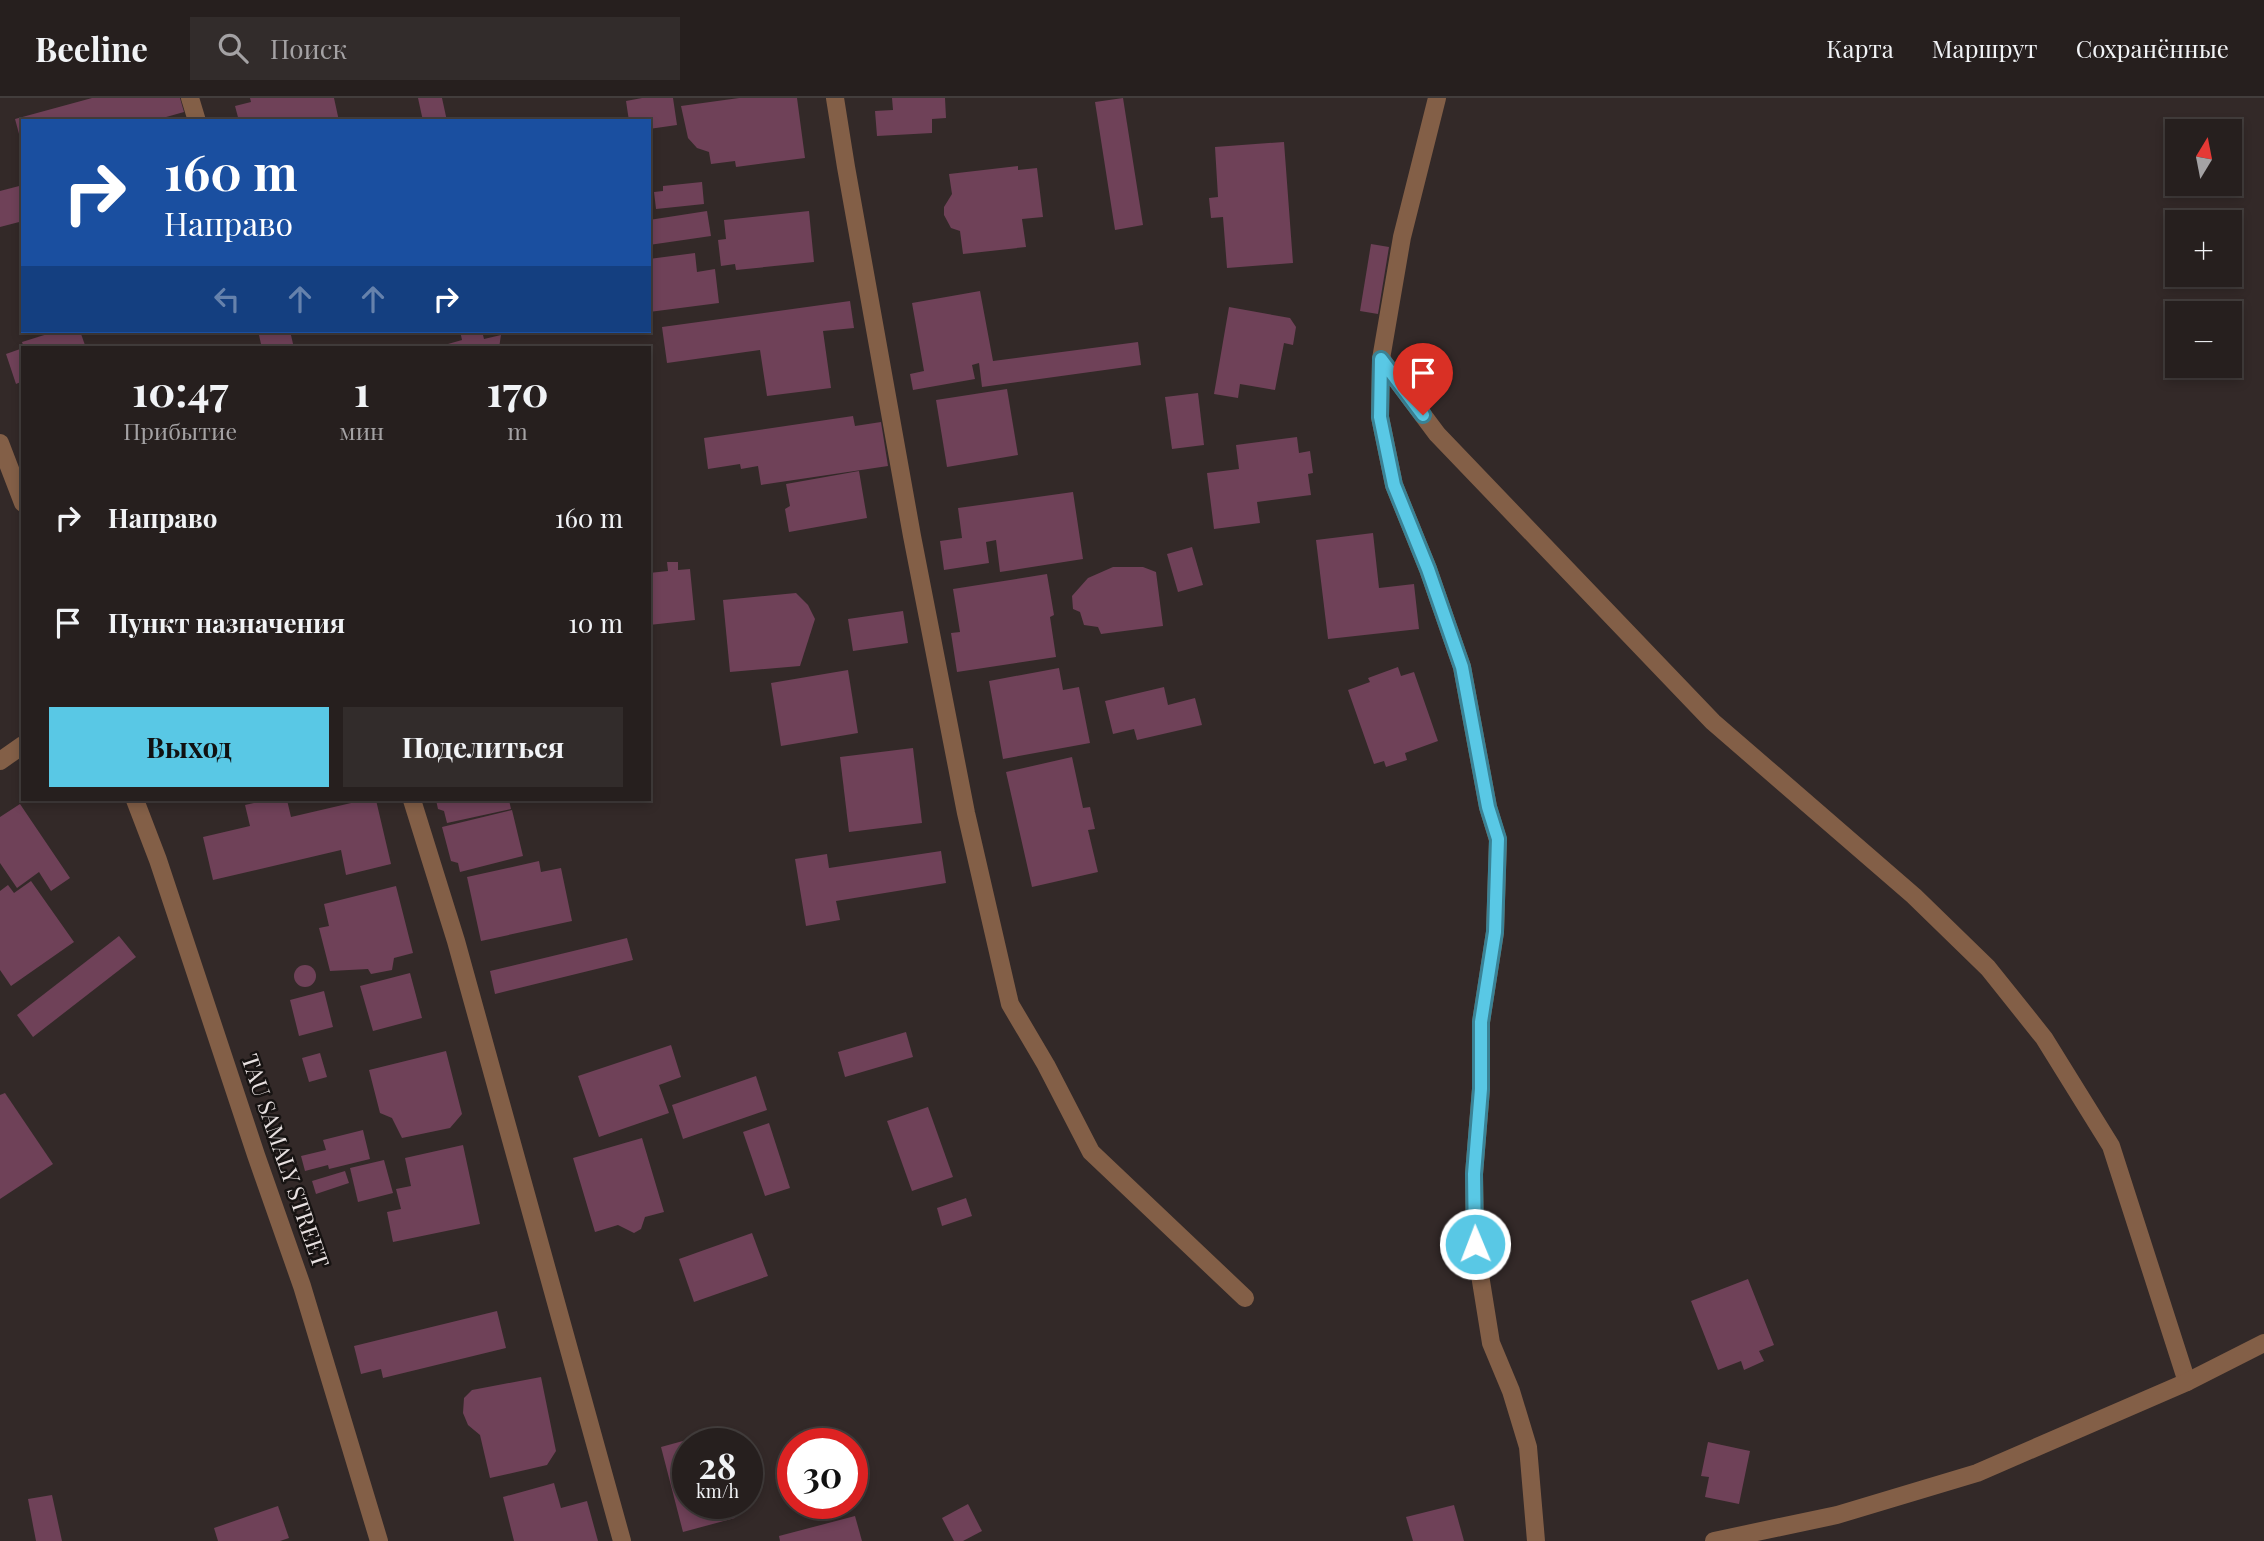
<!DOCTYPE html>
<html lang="ru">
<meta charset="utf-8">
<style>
:root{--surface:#261f1e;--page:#322c2b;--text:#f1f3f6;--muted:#a4a2a4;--line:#423d3c;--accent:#59c8e5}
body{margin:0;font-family:"Playfair Display",serif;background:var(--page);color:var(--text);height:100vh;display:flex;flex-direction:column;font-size:26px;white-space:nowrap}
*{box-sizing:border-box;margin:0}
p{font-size:23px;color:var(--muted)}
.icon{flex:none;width:38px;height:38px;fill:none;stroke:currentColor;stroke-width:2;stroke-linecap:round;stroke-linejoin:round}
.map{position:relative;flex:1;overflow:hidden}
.drawer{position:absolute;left:21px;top:248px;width:630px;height:455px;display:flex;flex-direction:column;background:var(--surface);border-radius:0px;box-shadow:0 4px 10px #0003,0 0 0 2px var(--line)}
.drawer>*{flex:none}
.guide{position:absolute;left:21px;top:21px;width:630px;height:214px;border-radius:0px;box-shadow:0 4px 10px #0003,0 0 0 2px var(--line);background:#1a4fa0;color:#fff;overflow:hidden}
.needle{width:46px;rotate:10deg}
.tools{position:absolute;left:2165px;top:21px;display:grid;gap:14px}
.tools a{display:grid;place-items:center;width:77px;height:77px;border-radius:0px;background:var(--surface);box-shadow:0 4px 10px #0003,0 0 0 2px var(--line);font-size:35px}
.speed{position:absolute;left:672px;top:1330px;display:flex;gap:14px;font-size:35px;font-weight:700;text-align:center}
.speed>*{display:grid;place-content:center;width:91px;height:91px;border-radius:50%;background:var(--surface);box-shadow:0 4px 10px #0003,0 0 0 2px var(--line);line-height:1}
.speed small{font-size:18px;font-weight:400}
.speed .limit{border:10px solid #d22;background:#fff;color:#111}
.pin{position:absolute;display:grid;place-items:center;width:60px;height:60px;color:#fff;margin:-72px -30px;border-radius:50% 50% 50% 0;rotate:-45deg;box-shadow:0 0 7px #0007}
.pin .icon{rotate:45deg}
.me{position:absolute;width:77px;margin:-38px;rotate:359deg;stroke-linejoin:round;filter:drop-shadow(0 0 5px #0008)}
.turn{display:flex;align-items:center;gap:24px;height:147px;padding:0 28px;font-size:32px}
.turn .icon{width:91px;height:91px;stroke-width:2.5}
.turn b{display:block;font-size:49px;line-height:60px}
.lanes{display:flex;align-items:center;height:66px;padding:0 28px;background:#0003;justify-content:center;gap:35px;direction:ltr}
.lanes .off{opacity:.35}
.eta{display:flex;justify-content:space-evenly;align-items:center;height:119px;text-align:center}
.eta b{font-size:42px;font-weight:700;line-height:49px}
.cta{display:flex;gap:14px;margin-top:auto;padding:14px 28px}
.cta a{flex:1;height:80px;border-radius:0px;background:var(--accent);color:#111;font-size:28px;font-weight:700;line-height:80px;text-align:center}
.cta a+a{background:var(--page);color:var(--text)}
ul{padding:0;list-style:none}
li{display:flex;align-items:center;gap:21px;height:105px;padding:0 28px}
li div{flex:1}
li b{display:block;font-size:26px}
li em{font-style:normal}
header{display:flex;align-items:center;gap:42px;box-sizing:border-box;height:98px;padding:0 35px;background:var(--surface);border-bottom:2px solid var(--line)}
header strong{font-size:33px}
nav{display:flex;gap:38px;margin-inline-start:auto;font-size:24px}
.search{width:490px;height:63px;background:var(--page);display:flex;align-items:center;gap:18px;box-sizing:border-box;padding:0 24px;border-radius:0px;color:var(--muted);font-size:26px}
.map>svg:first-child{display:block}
.building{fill:#6f4158}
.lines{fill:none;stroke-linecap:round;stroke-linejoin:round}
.minor{stroke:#835f47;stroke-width:18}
.tertiary{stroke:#835f47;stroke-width:18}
.route-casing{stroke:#3a8295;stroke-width:18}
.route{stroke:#59c8e5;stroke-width:12}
.labels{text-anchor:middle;stroke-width:5;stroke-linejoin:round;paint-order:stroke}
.street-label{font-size:23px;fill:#e8e1e1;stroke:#171312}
</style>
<header>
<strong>Beeline</strong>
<div class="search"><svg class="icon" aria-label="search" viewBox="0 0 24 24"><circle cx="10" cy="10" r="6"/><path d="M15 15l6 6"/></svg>Поиск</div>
<nav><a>Карта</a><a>Маршрут</a><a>Сохранённые</a></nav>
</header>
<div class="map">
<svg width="2264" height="1443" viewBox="0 0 2264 1443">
<rect width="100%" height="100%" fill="#332928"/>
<g class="building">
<polygon points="92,0 180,0 184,14 152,23 23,23 22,47 15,21"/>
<polygon points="250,0 334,0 339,23 239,23 235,8 251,4"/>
<polygon points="418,0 442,0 447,23 423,23"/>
<polygon points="642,0 673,0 677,27 649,31 649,23 629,23 626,3"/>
<polygon points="739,0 797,0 805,60 736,69 735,63 711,66 709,54 697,50 688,40 681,8"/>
<polygon points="892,0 945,0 946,20 932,21 932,35 877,38 875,13 893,12"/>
<polygon points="1123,0 1143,127 1115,132 1095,4"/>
<polygon points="1284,44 1293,165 1227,170 1223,119 1211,120 1209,100 1218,99 1215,49"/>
<polygon points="1018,68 1018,72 1037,70 1043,119 1022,121 1026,149 963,156 960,133 951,130 944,117 944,109 952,96 949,76"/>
<polygon points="702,84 704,106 656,111 654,94 663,93 663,88"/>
<polygon points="23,87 23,123 0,129 0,93"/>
<polygon points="707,113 711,138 649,147 649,122"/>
<polygon points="809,113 814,164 736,172 735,166 721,168 718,142 726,141 724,122"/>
<polygon points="1371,146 1389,149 1378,216 1360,213"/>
<polygon points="695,155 697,174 715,171 719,205 649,214 649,161"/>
<polygon points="980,193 993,263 1138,244 1141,267 982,289 979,265 972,267 975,281 913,292 910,276 924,273 912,205"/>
<polygon points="850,203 854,230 823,233 831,290 767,298 760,252 667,265 662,229"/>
<polygon points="1229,209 1290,220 1296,229 1293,247 1284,245 1275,292 1240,286 1238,300 1214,296"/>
<polygon points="57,233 80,233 86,250 24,250 22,244"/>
<polygon points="258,233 290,233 294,250 262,250"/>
<polygon points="460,233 482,233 484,241 501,237 499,250 434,250 462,242"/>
<polygon points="23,250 23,283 16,286 6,256"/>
<polygon points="1007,291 1018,357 947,369 936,302"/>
<polygon points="1198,295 1204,347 1172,351 1165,299"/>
<polygon points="853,318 855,328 881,324 888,368 761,387 758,368 741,371 740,366 708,371 704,340"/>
<polygon points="1297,339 1299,355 1310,353 1313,375 1308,376 1311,397 1257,404 1260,425 1214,431 1207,375 1239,371 1236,347"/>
<polygon points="859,373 867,420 789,434 785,411 790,408 786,386"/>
<polygon points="1073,394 1083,461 1000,474 996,442 986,444 989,465 944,472 940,443 962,440 958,410"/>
<polygon points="1373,435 1379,490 1414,486 1419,531 1328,541 1316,442"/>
<polygon points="1192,449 1203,487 1178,494 1167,456"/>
<polygon points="667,464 678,464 678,472 690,471 695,522 649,527 649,475 668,473"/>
<polygon points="1113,469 1143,469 1156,474 1163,528 1101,536 1098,529 1084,527 1080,514 1073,511 1072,498 1088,480"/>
<polygon points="1047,476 1054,517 1050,519 1056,559 957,574 951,535 960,534 953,491"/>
<polygon points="796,495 808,507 815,521 800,568 730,574 723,502"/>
<polygon points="903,513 908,545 853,553 848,521"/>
<polygon points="1398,569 1401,578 1414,574 1438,643 1405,655 1407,662 1386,669 1384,663 1374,666 1348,592 1370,584 1368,580"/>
<polygon points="1059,570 1063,592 1079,589 1090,645 1003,661 989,583"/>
<polygon points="848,572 858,635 781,648 771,585"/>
<polygon points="1164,589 1168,607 1195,600 1202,627 1137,642 1134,631 1113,636 1105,603"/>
<polygon points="913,650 922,725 849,734 840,659"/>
<polygon points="1072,659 1083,710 1090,709 1095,731 1088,732 1098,774 1032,789 1006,674"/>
<polygon points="266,702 287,702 291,719 364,702 376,702 391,766 346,777 341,752 213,782 203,739 250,728 245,707"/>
<polygon points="436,702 509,702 511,711 447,725 444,713 438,711"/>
<polygon points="20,706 70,780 51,793 39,774 17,790 0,765 0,719"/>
<polygon points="512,712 523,758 460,774 458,765 451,763 442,729"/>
<polygon points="941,753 946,785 836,803 840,822 806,828 795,761 827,756 829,770"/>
<polygon points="539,763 541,774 561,770 572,823 481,843 467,779"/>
<polygon points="31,783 74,844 11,888 0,872 0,793 8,787 14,795"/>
<polygon points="396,788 413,855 394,860 392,872 371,876 368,871 330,873 319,830 329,828 324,806"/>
<polygon points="119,838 136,859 33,939 17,917"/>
<polygon points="627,840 633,862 495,896 490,873"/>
<circle cx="305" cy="878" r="11"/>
<polygon points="410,875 422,920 373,933 360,888"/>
<polygon points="324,893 333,929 299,938 290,902"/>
<polygon points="906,934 913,959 845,979 838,954"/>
<polygon points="671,947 681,979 659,987 669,1015 599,1039 578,978"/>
<polygon points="446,953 462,1016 450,1030 402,1040 392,1020 380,1015 369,972"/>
<polygon points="320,955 327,979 309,984 302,960"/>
<polygon points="756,978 767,1012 683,1041 672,1007"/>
<polygon points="5,995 53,1066 0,1101 0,997"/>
<polygon points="928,1009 953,1079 912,1093 887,1023"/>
<polygon points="769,1025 790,1090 765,1098 743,1034"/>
<polygon points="363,1032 370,1061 329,1071 328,1067 305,1073 301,1058 326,1052 323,1042"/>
<polygon points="642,1040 664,1114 645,1119 641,1131 634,1135 618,1127 595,1134 573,1060"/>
<polygon points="463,1047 480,1126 393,1144 387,1114 401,1111 396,1091 411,1088 405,1060"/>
<polygon points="384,1062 393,1095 358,1104 350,1070"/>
<polygon points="345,1073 349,1085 316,1096 312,1083"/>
<polygon points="966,1100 972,1118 942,1128 937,1110"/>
<polygon points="752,1135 768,1178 694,1204 679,1161"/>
<polygon points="1748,1181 1774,1247 1759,1253 1764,1263 1744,1272 1741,1263 1718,1272 1691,1203"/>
<polygon points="497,1213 506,1250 383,1280 381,1271 361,1276 354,1248"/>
<polygon points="541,1279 556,1353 547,1367 490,1380 480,1337 468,1327 463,1315 464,1300 472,1292"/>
<polygon points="712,1335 715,1346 688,1346 688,1405 731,1405 735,1420 683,1434 661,1349"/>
<polygon points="1708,1344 1750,1353 1739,1406 1705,1399 1709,1379 1701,1378"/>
<polygon points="554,1385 561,1410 587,1403 598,1443 514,1443 503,1399"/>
<polygon points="52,1397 62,1443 36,1443 28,1401"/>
<polygon points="968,1406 982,1433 963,1443 954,1443 942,1420"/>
<polygon points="1454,1407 1464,1443 1413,1443 1406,1419"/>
<polygon points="278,1408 289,1440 280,1443 218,1443 214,1430"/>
<polygon points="855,1418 862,1443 780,1443 779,1438"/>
</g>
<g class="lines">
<g class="minor">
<polyline points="190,0 197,23"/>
<polyline points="835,0 846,69 912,438 966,715 1010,906 1046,967 1091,1054 1245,1200"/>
<polyline points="1437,0 1402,139 1381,261 1380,319 1394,387 1428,471 1462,569 1488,709 1498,742 1495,834 1481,924 1481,991 1474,1076 1475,1146 1491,1245 1511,1293 1528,1349 1536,1443"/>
<polyline points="1381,261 1437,336 1713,624 1914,798 1988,870 2044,940 2111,1048 2187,1284"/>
<polyline points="0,663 23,647"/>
<polyline points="412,702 456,843 622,1443"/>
<polyline points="1714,1443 1837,1417 1977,1375 2187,1284 2264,1245"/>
</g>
<g class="tertiary">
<polyline points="0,345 23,405"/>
<polyline points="135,702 158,762 256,1057 302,1188 379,1443"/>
</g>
</g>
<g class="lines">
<defs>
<polyline id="route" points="1423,317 1381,261 1380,319 1394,387 1428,471 1462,569 1488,709 1498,741 1495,834 1481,924 1481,991 1474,1076 1475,1146"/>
</defs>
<use href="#route" class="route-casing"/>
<use href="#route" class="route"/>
</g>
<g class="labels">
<g class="street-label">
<text transform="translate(285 1063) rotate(71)" y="8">TAU SAMALY STREET</text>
</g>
</g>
</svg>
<div class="tools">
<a><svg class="needle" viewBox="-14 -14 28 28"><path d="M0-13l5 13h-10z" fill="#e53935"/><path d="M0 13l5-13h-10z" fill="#a4a2a4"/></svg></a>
<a>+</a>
<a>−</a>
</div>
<div class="speed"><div>28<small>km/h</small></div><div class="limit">30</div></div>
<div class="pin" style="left:1423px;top:317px;background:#d93025"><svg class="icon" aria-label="arrive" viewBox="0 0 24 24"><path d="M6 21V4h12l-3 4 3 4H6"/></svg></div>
<svg class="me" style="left:1475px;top:1146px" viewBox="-20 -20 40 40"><circle r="17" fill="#59c8e5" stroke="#fff" stroke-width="3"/><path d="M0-11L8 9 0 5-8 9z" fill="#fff"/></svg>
<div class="guide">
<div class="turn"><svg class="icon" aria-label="right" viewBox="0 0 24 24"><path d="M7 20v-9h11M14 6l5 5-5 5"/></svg><div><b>160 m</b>Направо</div></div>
<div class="lanes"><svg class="icon off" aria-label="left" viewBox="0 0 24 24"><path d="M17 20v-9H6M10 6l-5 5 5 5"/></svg><svg class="icon off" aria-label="ahead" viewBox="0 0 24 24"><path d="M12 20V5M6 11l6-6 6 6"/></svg><svg class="icon off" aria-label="ahead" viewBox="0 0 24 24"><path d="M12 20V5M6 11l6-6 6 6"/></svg><svg class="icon" aria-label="right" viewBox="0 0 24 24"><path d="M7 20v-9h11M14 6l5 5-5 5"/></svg></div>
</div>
<section class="drawer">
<div class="eta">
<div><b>10:47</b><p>Прибытие</p></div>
<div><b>1</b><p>мин</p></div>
<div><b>170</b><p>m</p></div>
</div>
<ul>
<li><svg class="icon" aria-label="right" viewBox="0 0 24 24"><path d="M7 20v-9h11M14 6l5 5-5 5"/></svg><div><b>Направо</b></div><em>160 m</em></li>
<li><svg class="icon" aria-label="arrive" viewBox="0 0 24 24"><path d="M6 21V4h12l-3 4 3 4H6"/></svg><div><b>Пункт назначения</b></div><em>10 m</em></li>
</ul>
<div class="cta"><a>Выход</a><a>Поделиться</a></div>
</section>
</div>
